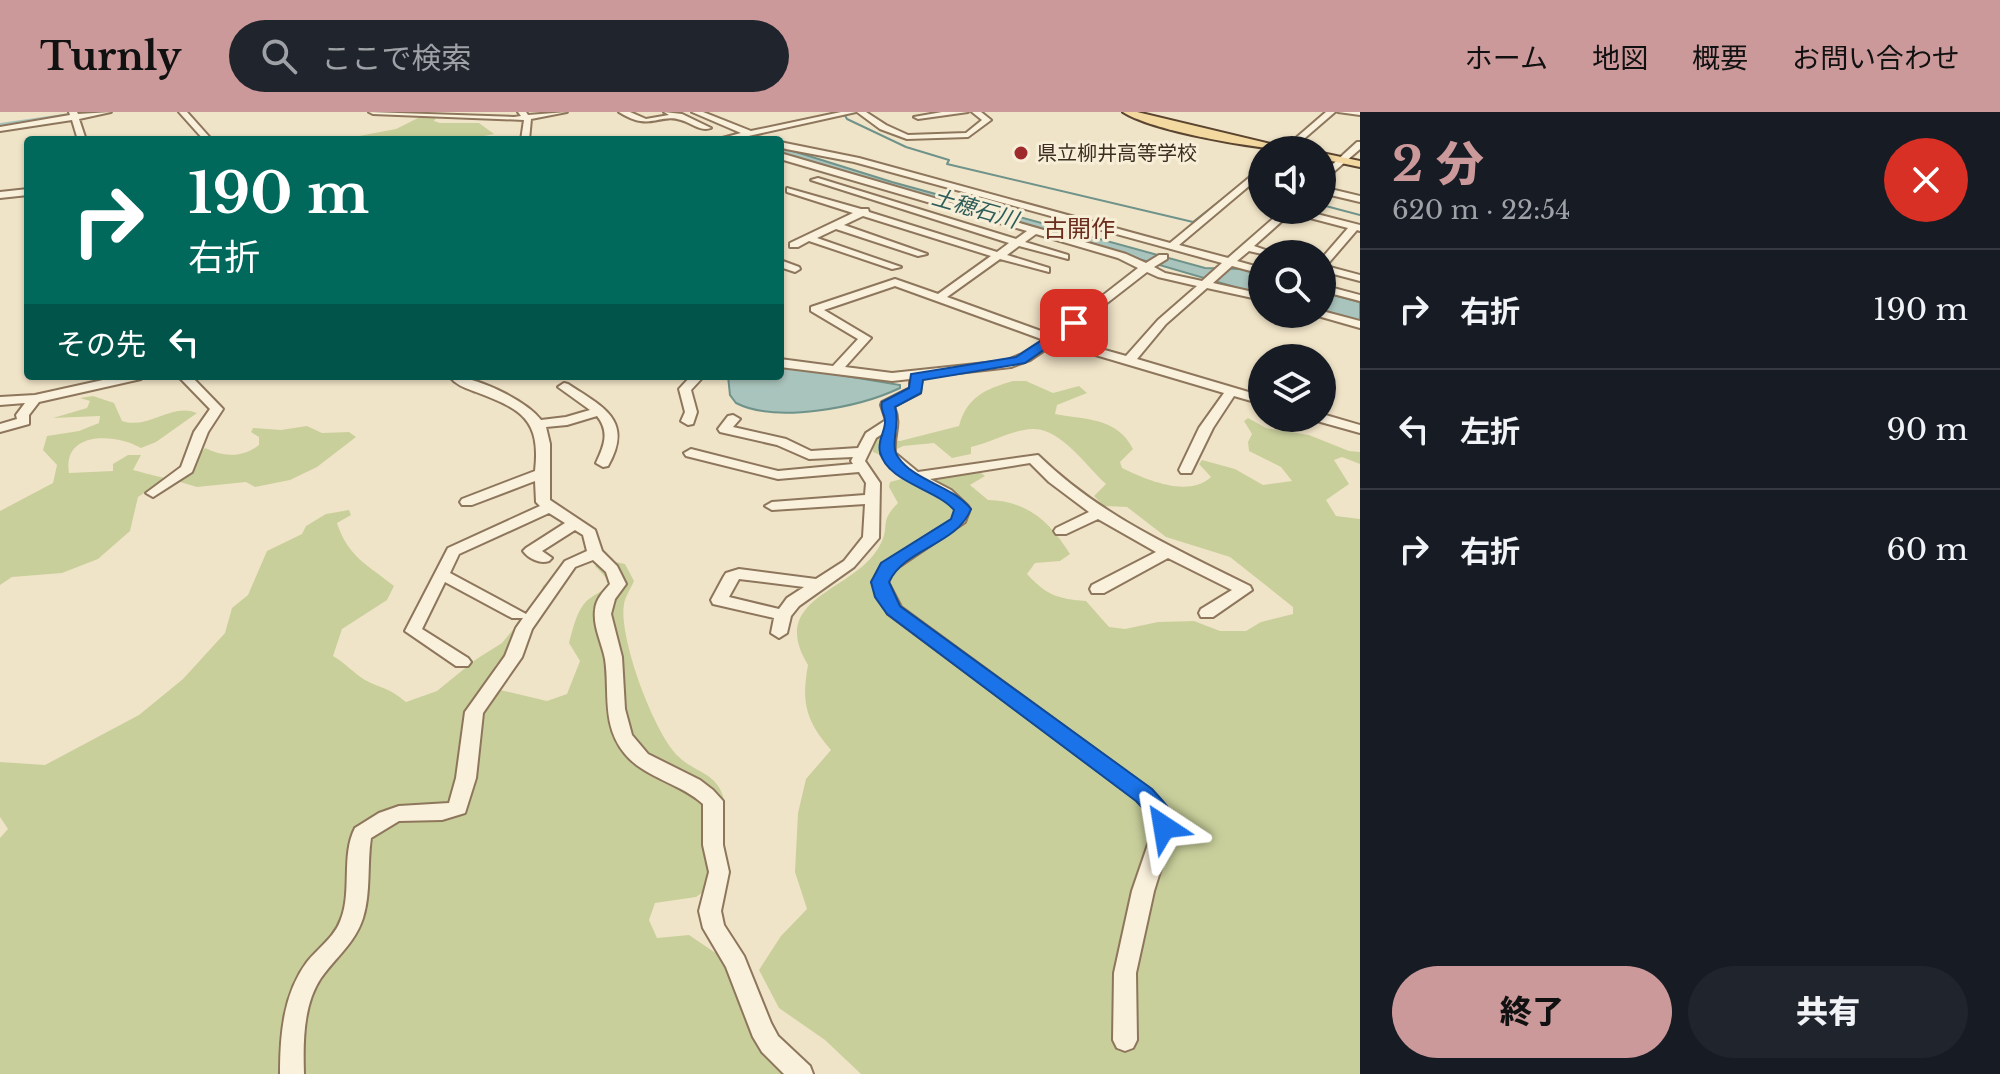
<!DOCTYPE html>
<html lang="ja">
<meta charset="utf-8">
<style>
:root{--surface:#171b24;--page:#20242c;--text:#f1f3f6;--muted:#9ea1a6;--line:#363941;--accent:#cc999b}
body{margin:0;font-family:"Libre Baskerville","Noto Sans JP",serif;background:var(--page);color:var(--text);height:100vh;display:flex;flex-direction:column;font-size:30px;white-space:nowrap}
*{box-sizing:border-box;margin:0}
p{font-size:26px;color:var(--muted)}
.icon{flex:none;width:44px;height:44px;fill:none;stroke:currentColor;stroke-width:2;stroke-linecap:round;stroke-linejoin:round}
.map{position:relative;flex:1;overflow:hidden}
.details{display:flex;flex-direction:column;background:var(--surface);width:640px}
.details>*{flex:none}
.top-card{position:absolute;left:24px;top:24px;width:760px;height:244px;border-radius:8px;box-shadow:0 2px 6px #0004;background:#00695c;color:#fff;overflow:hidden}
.buttons{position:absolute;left:1248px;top:24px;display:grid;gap:16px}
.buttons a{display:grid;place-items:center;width:88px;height:88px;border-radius:50%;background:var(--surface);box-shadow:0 2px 6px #0004;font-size:40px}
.pin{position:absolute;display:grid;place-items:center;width:68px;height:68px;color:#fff;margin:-34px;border-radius:16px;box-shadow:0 4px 12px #0006}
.me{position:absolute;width:88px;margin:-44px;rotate:327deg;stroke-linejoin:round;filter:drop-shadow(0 0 6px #0008)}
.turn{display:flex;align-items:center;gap:28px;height:168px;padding:0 32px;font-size:36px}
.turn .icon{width:104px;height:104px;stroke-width:2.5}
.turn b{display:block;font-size:56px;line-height:68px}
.then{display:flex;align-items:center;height:76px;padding:0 32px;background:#0003;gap:16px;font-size:30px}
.round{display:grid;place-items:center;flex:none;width:84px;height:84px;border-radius:42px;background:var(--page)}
.head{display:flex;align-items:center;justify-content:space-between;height:136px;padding:0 32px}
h1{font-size:48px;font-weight:800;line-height:60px;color:var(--accent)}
.cta{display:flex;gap:16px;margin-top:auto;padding:16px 32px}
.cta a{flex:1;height:92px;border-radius:48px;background:var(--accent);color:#111;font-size:32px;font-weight:800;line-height:92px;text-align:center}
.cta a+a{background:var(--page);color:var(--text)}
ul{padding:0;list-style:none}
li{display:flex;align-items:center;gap:24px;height:120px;padding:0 32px;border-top:2px solid var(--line)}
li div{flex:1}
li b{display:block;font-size:30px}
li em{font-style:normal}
header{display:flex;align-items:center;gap:48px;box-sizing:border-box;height:112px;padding:0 40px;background:var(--accent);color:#111}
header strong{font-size:38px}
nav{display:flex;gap:44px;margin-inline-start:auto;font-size:28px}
.search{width:560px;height:72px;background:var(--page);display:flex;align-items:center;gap:20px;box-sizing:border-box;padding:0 28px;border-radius:44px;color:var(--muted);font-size:30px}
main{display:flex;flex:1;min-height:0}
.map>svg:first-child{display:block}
.green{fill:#c9cf9b}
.water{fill:#a9c4bc;stroke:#6f938a;stroke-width:2}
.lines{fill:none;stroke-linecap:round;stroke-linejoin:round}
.stream{stroke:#6f938a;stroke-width:2}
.river{fill:#a9c4bc;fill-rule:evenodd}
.minor-casing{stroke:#8d765c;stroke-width:4}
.major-casing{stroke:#5b4430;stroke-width:4}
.minor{fill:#faf1dc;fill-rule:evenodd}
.major{fill:#f3d9a0;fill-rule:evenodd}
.route{fill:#1a73e8;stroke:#114b97;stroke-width:2}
.poi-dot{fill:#9e2a2b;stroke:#f7eed8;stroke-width:3}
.labels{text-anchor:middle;stroke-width:6;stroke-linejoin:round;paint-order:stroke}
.far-poi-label{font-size:20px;fill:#3d2e20;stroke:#f7eed8;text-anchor:start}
.far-water-label{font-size:22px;font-style:italic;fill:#2f5d5a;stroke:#f7eed8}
.far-quarter-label{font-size:24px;fill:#6b2e1e;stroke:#f7eed8}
</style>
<header>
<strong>Turnly</strong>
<div class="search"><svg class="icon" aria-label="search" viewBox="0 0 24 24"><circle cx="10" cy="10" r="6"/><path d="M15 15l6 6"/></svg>ここで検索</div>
<nav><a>ホーム</a><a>地図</a><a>概要</a><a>お問い合わせ</a></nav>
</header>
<main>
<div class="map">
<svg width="1360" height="962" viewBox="0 0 1360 962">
<rect width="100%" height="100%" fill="#f0e4c8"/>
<g class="green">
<polygon points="418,6 436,6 434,9 440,11 479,11 494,22 465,28 338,28 396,17"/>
<path d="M1013,269H1026L1053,281L1079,274L1087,281L1057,293L1055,302C1086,308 1117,305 1133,337L1120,350L1122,356C1147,368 1188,386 1211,365L1199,352L1202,348L1235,357L1263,373L1292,369L1281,355L1249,339L1248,330L1252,322L1244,309L1248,306L1266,316L1309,323L1349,339L1360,340V352L1342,345L1334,348L1349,372L1326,388L1336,404L1360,407V962H861L825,928L779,896L759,858L781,824L807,797L795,760L798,701L806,667L831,638C806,609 801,591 808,553C766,484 856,480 880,433C891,413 878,411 898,391L889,375L890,370L909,365L928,368L977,358L985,364L970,373L988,388C1028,389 1050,410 1070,442L1060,449L1035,451L1027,462C1046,483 1058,487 1086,489L1109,515L1125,517L1158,510L1194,509L1220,519H1246L1261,510L1293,502V495L1230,445L1166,425L1127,395L1104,394L1094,384L1106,372C1087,355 1060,315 1032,317C1012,318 990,331 971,335V342L952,346L934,331L903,334L883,344L873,340L871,332L877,326L900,329L959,314C967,285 985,277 1013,269Z"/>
<path d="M93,284L114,291L122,309C149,318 171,290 197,301L156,330L141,336C115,321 62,319 69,361L113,359V352L128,343H141L133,358C183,371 173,372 205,336C223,345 242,346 259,333V325L251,320L253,316L281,318L307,314L322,321L349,320L356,325L317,355L290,368L255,375L246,370L197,375L180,370L153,375L138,385L130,419L98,447L62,461L12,465L0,473V399L53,371L57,353L43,338L47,324L79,319L99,311L100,304L53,306L87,296L90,289L80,286Z"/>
<path d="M349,398L351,403L337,411C348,445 368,453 394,474L387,488L342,517L333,544C345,551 355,562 365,568C382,577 388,575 406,590L437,579L475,548L502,531L538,487L543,474L568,451L575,457L533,518L510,536L495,554L500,578L547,589L567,582L580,549L569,531C573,517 577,496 589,487C598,480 603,480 610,470L595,454L606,448L625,452L634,469C631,476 625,485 624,492C618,525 655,624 679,645C693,659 712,660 721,679C732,700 716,752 710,775L696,785L655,791L649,808L657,826L689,823L717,842L740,885L758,932L782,962H0V726L8,717L0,705V650L45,653L139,603L183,567L225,521L232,496L248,483L267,439L302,422L306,414L326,402Z"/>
</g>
<g class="water">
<polygon points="780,35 892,70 1205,156 1241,157 1262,163 1262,183 780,42"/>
<polygon points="1322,180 1360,190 1360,211 1322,200"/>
<path d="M780,253L900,273V276C860,295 777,312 736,291L730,283L728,264H780Z"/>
</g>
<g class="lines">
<g class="stream">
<polyline points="843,0 847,7 906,35 949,48 947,52 1193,110 1239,74 1262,79"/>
<polyline points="1322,93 1360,103"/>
</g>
<polygon class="river" points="77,0 107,0 0,19 0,11"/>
<defs>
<g id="minor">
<polygon points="69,0 77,0 78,2 111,0 79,7 86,28 78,28 72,8 0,19 0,15 70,3"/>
<polygon points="179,0 187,0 212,28 204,28"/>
<polygon points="369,0 514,5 521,4 518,0 526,0 528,3 567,0 531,7 529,28 521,28 524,8 373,2"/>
<path d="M619,0H630L646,7L669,3L664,0L682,2L711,16C701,20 692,11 681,8C658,1 650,20 619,0Z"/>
<polygon points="692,0 703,0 751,19 841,0 856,0 731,28 715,28 741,21"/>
<polygon points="857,0 866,0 886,13 908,23 966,21 982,8 972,0 981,0 991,8 968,25 907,27 880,17"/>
<polygon points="942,0 968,0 918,7 914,5"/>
<polygon points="1326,0 1335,0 1291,38 1282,38"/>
<polygon points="1338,0 1360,0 1360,3"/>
<path d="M780,30L859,46L1170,131L1262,55V63L1179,133L1228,146L1283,98H1301L1360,113V119L1357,118L1326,154L1360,163V169L1322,159V146L1348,116L1291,101L1254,134L1277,142H1262L1249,139L1237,149L1262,156V162L1232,154L1213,171L1262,182V188L1207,176L1166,212L1137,247L1262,284V292L1234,284L1213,316L1191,361H1181L1179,358L1199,316L1224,281L1055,231L1030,248L1011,255L922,265L920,281L894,294C902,315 893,321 895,341L918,360L1038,343C1099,403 1174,436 1250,474L1252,478L1213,505H1201L1199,501L1201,497L1232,478L1168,446L1104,481H1092L1090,477L1092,473L1156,440L1098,407L1066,422H1056L1054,419L1056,416L1089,400L1049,370L1030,351L930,367L951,378L968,394L970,397L965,410L894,458L888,470L901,495L1151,678L1168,697L1174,715L1154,779L1136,861L1137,928L1133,936L1125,939L1117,936L1113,928L1114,861L1132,779L1154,715L1152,705L1137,688L888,502L872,470L882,452L952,408L956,397C934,374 901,368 881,342L882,322L876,326L865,349L880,371L879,426L854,455L799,494L791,504L787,521L779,526L771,521L774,506L713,492L711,488L724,464L726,461L739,457L816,467L844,449L863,425L865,392L772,398L765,394L772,390L865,383L866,371L859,360L778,367L686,344L684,341L691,337L778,359L853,352L851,349L853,345L809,347L777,333L720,320L718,317L728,304L733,303L740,307L733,315L786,327L811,339L858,336L866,321L886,308L881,293L882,290L910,276V267L892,269L780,255V247L833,254L858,227L811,199V195L895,167L938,182L991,144L863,104L844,113L927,142L918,144L836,117L817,126L901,155L892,157L809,129L798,135H790V131L853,101L787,80V76L861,97H868L869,100L997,140L1009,131L811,68L818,66L1016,127L1027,119L780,47V41L1126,142L1146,151L1159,143H1167V147L1154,155L1165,161L1202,169L1222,151L854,50L786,37L780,35ZM1036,122L1118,146L1138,156L1052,223L947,185L1000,147L1049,160V156L1007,143L1019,134L1068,147V143L1025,130ZM1147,160L1158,165L1197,174L1158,208L1126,244L1062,226ZM895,174L1044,228L1022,242L1005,249L892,261L845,255L871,226L824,198ZM739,467L804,475L787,486L779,497L729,485Z"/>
<polygon points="1357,30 1360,30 1360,37 1322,70 1322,62"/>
<polygon points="1322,75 1360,84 1360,90 1322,81"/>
<polygon points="28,77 28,83 0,86 0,80"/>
<polygon points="780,148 799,155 800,157 795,160 780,155"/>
<polygon points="1322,173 1360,183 1360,189 1322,179"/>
<polygon points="1322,199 1360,209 1360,216 1318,204 1316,202 1322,202"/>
<polygon points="121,264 143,264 141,267 39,290 29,303 29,312 0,320 0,312 17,307 16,303 25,291 0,293 0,285 35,283"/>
<polygon points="178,264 191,264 223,297 208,320 192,360 153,385 146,381 181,355 194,320 210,297"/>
<path d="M449,264C474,264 525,287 541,308L566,305L590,298L558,275L564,271L568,272C603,295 634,308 608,354L603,355L596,351C604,334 610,320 597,304L567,313L546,315L550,332V388L595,418L602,439L617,454L626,472L615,487L611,502L622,545L625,597L632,623L648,642L700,668L713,678L723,689V733L729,760L721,799L724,813L744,844L771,911L778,924L810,954L813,962H784L762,940L753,925L726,855L703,816L699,799L709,760L703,733V692C680,671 645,666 625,642C601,613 610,580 605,547C602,531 593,515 595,498C596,487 603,480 610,472L606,460L593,448L575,455L532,517L522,545L483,601L476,666L465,701L442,708L399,709L371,726C367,752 371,780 363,806C355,831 336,845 321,866C303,893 303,930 304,962H280C280,924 283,882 307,850C318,836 335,825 341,807C352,779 341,743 355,716L379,701L399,694L449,691L456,666L465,600L505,544L516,516L523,506H512L445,470L422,517L468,546L471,550L468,554H456L405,519L448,436L540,394L536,390L535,369L472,393H462L460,390L462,387L535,359C541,307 521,297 476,280C465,276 456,273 449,264ZM549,401L565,411L526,436L523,439C529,447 540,452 549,449L552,446L542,439L575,418L583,423L587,439L565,449L526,502L450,461L459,442Z"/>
<polygon points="691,264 704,264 691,278 697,300 693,312 688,313 681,309 685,300 679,277"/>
<polygon points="1322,302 1360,313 1360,321 1317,309 1315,306 1322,306"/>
</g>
<g id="major">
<path d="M1123,0H1137L1296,38C1260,38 1152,19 1123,0Z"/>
<polygon points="1322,41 1360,49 1360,55 1322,47"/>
</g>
</defs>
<use href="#minor" class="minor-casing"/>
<use href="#major" class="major-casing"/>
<use href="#minor" class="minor"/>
<use href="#major" class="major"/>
</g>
<path class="route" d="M1074,207L1080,211L1078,214L1025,251L923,268L921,281L895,295C901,312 889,333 898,345C915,370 952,373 971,397C957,433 905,436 889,470L900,494L1152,677C1163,690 1181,704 1172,722H1156L1151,705L1136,689L887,502L875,485L871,470L881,451L951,407L954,398C936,377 887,370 880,340C877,328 886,319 885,308C884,300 880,298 882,290L909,276L911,262L1016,245Z"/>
<circle class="poi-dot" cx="1021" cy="41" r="8"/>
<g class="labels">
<g class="far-poi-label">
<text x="1037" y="48">県立柳井高等学校</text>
</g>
<g class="far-water-label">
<text transform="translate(975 96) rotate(16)" y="8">土穂石川</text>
</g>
<g class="far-quarter-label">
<text x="1079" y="125">古開作</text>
</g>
</g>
</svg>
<div class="buttons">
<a><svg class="icon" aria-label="sound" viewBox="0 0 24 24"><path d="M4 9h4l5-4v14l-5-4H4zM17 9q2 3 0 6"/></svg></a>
<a><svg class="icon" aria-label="search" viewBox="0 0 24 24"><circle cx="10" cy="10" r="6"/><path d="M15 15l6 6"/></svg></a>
<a><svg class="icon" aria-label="layers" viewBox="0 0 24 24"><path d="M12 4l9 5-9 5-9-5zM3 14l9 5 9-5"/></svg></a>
</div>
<div class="pin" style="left:1074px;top:211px;background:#d93025"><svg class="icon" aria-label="arrive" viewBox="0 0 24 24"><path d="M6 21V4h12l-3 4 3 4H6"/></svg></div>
<svg class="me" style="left:1164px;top:715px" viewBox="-20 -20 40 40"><path d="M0-17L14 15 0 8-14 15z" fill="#1a73e8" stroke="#fff" stroke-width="4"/></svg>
<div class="top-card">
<div class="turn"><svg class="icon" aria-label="right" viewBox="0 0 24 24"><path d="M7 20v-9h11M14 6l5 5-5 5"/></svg><div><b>190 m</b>右折</div></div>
<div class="then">その先<svg class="icon" aria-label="left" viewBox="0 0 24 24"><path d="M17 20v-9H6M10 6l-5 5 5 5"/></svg></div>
</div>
</div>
<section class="details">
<div class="head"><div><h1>2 分</h1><p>620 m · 22:54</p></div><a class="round" style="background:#d93025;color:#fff"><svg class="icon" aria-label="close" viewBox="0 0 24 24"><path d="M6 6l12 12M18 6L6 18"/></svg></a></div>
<ul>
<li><svg class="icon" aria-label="right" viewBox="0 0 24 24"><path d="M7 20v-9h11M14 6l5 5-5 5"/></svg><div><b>右折</b></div><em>190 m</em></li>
<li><svg class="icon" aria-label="left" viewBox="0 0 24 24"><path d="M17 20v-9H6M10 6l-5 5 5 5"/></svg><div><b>左折</b></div><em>90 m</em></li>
<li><svg class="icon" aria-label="right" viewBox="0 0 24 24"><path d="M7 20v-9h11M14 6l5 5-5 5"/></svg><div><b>右折</b></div><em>60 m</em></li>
</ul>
<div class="cta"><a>終了</a><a>共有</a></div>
</section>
</main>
